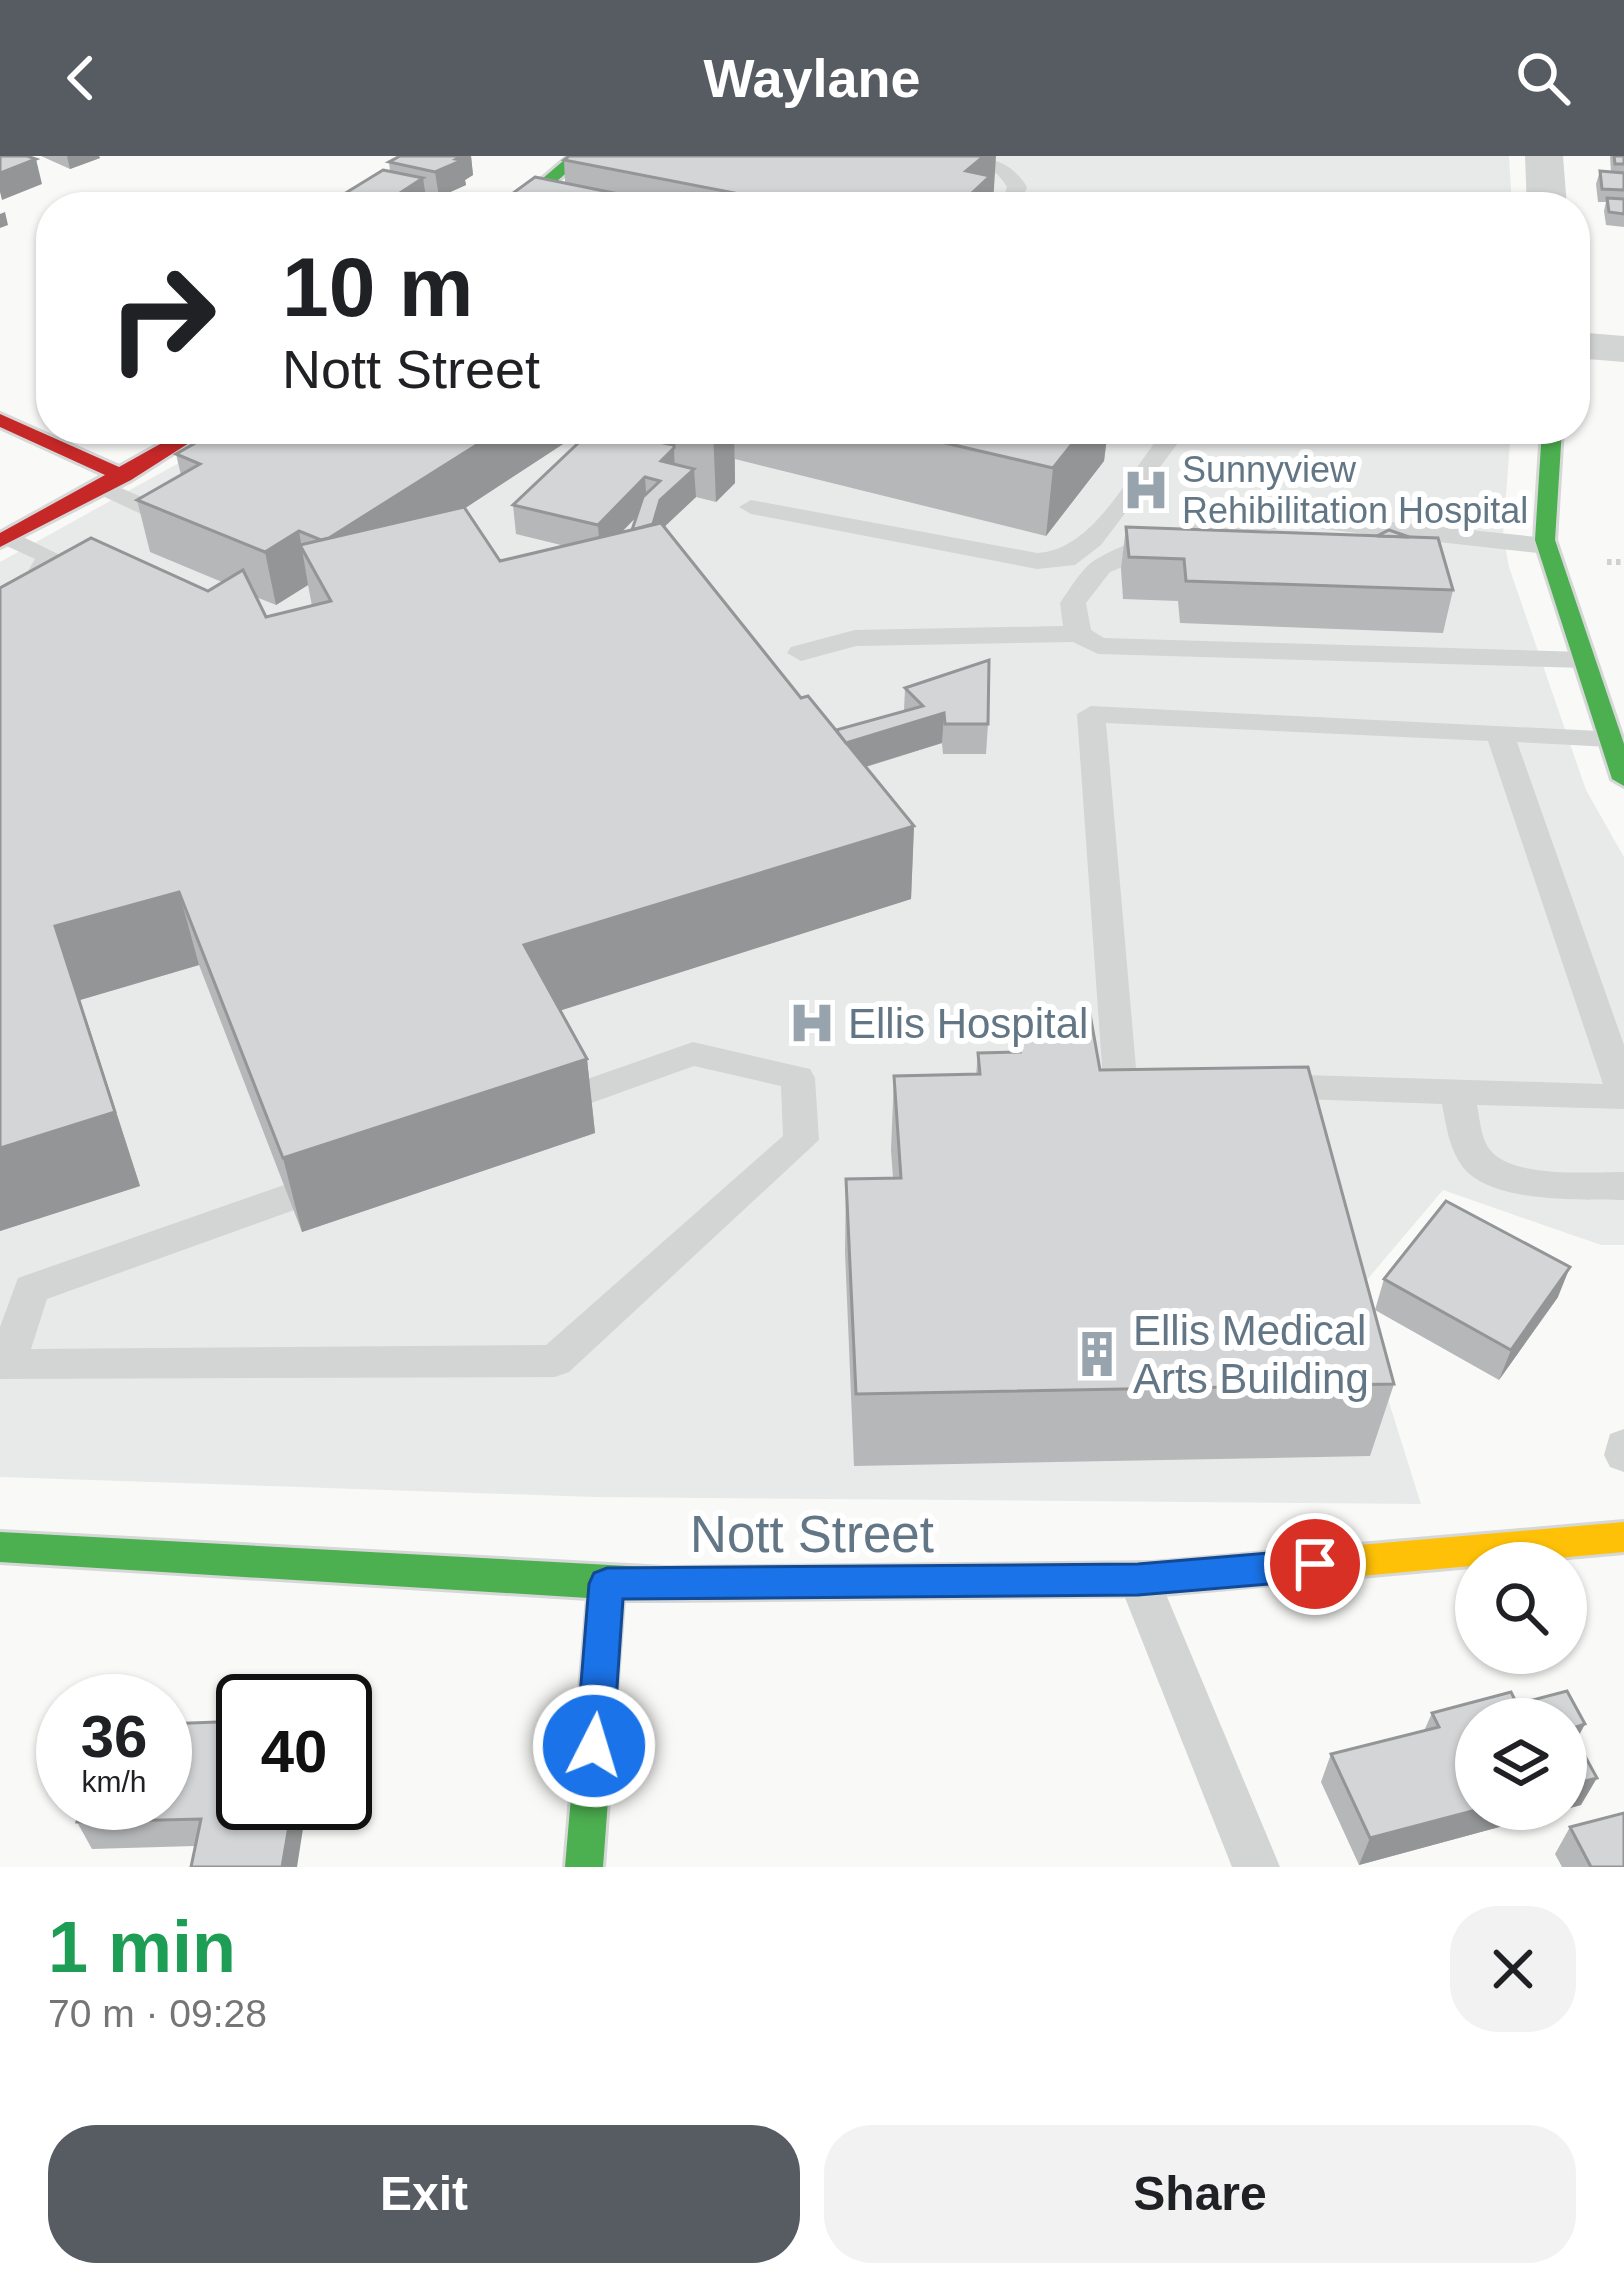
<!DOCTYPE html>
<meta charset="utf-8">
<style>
:root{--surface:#fff;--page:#f2f2f2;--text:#202124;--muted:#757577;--accent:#565c62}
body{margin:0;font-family:Helvetica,sans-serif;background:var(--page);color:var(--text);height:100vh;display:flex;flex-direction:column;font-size:45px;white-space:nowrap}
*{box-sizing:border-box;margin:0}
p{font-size:39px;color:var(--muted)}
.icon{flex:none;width:66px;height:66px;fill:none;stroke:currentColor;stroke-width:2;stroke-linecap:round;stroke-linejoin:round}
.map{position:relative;height:1711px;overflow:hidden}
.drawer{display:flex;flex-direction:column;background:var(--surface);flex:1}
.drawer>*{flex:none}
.banner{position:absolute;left:36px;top:36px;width:1554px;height:252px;border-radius:48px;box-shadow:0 3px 9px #0004;background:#fff;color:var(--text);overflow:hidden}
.fabs{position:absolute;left:1455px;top:1386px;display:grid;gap:24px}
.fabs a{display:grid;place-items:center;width:132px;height:132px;border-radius:50%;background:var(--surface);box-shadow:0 3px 9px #0004;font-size:60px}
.speed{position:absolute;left:36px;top:1518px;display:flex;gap:24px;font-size:60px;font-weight:700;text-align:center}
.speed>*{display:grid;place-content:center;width:156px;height:156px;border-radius:50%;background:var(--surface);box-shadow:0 3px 9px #0004;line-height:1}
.speed small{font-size:30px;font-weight:400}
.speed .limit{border:6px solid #111;border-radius:18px;background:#fff;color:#111}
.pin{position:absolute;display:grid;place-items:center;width:102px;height:102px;color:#fff;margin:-51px;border:6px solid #fff;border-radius:50%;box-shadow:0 3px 12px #0007}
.me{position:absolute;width:132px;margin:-66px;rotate:5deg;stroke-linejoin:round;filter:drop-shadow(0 0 9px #0008)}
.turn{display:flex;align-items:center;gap:42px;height:252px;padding:0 48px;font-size:54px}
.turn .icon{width:156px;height:156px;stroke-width:2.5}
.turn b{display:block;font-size:84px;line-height:102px}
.round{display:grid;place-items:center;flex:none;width:126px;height:126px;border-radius:48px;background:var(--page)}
.headline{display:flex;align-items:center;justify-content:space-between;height:204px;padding:0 48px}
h1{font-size:72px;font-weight:700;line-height:90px;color:#1e9e55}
.primary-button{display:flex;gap:24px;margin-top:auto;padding:24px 48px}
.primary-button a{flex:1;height:138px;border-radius:48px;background:var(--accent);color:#fff;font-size:48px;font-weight:700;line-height:138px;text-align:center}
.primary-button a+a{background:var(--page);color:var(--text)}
header{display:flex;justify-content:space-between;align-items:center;height:156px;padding:0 48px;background:var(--accent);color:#fff;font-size:54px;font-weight:700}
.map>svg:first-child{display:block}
.built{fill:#e8eaea}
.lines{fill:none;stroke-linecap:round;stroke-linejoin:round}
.fast-casing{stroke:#d6d7d7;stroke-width:6}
.slow-casing{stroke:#d6d7d7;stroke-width:6}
.jam-casing{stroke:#d6d7d7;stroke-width:6}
.path{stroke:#ced0d1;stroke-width:6;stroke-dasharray:4.5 4.5;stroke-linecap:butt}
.lane{fill:#d3d4d4;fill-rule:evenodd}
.street{fill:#d3d4d4;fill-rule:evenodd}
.fast{fill:#4caf50;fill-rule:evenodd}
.slow{fill:#ffc107;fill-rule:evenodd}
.jam{fill:#c62828;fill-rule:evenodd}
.wall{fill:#b5b7b8;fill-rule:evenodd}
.shaded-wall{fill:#949596}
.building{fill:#d3d5d6;stroke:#949596;stroke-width:3}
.route{fill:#1a73e8;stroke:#114b97;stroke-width:3}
.labels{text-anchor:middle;stroke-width:12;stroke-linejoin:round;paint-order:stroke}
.far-poi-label{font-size:36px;fill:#627685;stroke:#fff;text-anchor:start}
.poi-label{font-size:42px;fill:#627685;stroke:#fff;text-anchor:start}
.near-street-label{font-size:51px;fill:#627685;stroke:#fff}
</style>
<header><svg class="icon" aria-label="back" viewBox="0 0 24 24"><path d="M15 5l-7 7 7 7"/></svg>Waylane<svg class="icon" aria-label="search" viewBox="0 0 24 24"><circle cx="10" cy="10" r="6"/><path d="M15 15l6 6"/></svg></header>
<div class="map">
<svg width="1624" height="1711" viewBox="0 0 1624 1711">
<rect width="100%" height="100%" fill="#f9f9f8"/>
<g class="built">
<polygon points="606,0 1509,0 1512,51 547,51"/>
<polygon points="240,273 1511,273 1503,379 1509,411 1586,634 1624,701 1624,1089 1601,1089 1443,1034 1355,1138 1421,1348 594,1341 0,1321 0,406"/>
</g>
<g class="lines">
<defs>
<g id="fast">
<polygon points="569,0 586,0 527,51 509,51"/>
<polygon points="1542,273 1562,273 1555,384 1624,588 1624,630 1612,623 1535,384"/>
<polygon points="0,1376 665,1412 677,1417 682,1428 677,1439 665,1444 623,1444 603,1711 565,1711 588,1442 0,1406"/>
</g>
<polygon id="slow" points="1624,1366 1624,1396 1152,1439 1140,1434 1135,1423 1140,1412 1152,1407"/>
<g id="jam">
<polygon points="0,258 119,311 187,273 211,273 131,324 0,391 0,377 105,319 0,271"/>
<polygon points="1152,1407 1164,1412 1169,1423 1164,1434 1152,1439 665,1444 653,1439 648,1428 653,1417 665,1412"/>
</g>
</defs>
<use href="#fast" class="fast-casing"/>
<use href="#slow" class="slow-casing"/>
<use href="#jam" class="jam-casing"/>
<polyline class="path" points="1607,406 1624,406"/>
<g class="lane">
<path d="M946,0C982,0 1008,0 1027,31L1022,44L1009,51H982L984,46L1004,40L1007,31C992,4 972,11 946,8Z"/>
<path d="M1166,280L1178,287L1101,389L1075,409L1037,413L751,358L739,351L751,344L1037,397C1091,395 1127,322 1158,282Z"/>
<polygon points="103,324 187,361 190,366 178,373 169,371 94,336 91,331"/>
<path d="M1304,357L1547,382L1560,390L1547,398L1304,371L1229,377L1165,394L1110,416L1086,447L1091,474L1104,482L1584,496L1598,504L1584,512L1098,498L1073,486L856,490L801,505L787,497L791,491L855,474L1063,470L1060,447C1069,434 1082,412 1095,404C1156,368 1236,362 1304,357Z"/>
<polygon points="7,373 62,400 44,430 0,452 0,433 25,420 35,403 0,387 0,375"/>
<path d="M1091,550L1620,576L1624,582L1610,591L1517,586L1624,889V953L1477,949C1480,963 1481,984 1491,995C1513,1022 1591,1016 1624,1016V1044C1581,1043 1490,1048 1462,1010C1449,992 1446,969 1442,948L1272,942L1260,939L1255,930L1260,921L1272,918L1603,928L1488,585L1106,567L1136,912L1167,916L1172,925L1167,934L1155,937L1108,933L1103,924L1077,558Z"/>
<path d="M693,886L810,913L815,922L819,984L569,1216L555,1221L0,1223V1171L18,1122ZM694,910L781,930L783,980L546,1189L31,1193L47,1143Z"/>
<polygon points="1624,1273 1624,1316 1610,1311 1604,1299 1610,1278"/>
<polygon points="1139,1405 1154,1411 1160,1424 1280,1711 1232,1711 1118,1424 1124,1411"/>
</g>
<g class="street">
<polygon points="1525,0 1563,0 1567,51 1527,51"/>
<polygon points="1575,176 1624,180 1624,206 1575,202"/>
</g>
<use href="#fast" class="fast"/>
<use href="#slow" class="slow"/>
<use href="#jam" class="jam"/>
</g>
<g class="wall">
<polygon points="41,0 99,0 100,2 70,13"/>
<polygon points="397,0 471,0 473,19 465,24 466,29 439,41 426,39 427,48 422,51 340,51 339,41 390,15 389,6 399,0"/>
<polygon points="1610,0 1624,0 1624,71 1606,69 1604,55 1606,46 1598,46 1596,28 1600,15 1611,16"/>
<polygon points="564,4 993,48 990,51 494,51 565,27"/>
<path d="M586,273L465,352L500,405L565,390L516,378L513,349L674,289L646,282L645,273H1108L1104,305L1046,380L735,303V327L716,346L696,341L664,371L801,542L836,574L904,555L905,532L988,568L986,598H943L942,587L866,611L914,670L911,743L560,854L587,903L595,977L302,1076L199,809L80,844L140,1030L0,1075L208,435L222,426L150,396L137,344L181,319L176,298ZM636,361L632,374L622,376ZM308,429L312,450L266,461L256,441L276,449Z"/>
<polygon points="1126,371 1453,434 1443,477 1180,467 1178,445 1123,443 1121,413"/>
<polygon points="1015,855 1100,914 1394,1228 1370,1300 854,1310 845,1096 846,1023 893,1022 891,994 894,920 976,919 978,897 1011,896"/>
<polygon points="1384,1123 1558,1141 1499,1224 1375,1154"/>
<polygon points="1517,1548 1585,1568 1576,1584 1581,1649 1359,1709 1321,1626 1331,1598 1424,1575 1432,1557"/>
<polygon points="243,1565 195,1690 92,1693 77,1666"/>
<polygon points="1570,1671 1624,1711 1562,1711 1555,1698"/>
</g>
<g class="shaded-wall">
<polygon points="67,0 99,0 100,2 70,13"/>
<polygon points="461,0 471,0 473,19 465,24 466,29 439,41 435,16"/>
<polygon points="984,0 996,0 993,48 990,51 957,51 966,15"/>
<polygon points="36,3 42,28 2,44 0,36 0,17"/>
<polygon points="423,22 427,48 422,51 380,51"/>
<polygon points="5,56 8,69 0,72 0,58"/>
<polygon points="502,273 586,273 334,438 324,385"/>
<polygon points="713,273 734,273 735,327 716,346"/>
<polygon points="1084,273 1108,273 1104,305 1046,380 1053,312"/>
<polygon points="674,292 675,320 661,305"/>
<polygon points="694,313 696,341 662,373 619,447 660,344"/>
<polygon points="645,321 647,350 600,398 598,369"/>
<polygon points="299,375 308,429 276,449 265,396"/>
<polygon points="944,557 942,587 819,625 819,595"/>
<polygon points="914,670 911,743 534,863 524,789"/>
<polygon points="179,736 199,809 80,844 140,1030 0,1075 0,992 55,770"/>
<polygon points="587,903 595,977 302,1076 283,1002"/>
<polygon points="1570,1111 1558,1141 1499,1224 1511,1194"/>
<polygon points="1585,1568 1570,1596 1570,1573"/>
<polygon points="1597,1622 1581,1649 1359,1709 1370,1682 1480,1653 1566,1653 1566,1630"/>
<polygon points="293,1647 307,1647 297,1711 282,1711"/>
</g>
<g class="building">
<polygon points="0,0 27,0 36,3 0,17"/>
<polygon points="400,0 461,0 456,3 463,4 435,16 389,6"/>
<polygon points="569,0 984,0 966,15 990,20 957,51 807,51 564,4"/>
<polygon points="1614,0 1624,0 1624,8 1615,8"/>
<polygon points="383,14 423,22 380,50 339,41"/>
<polygon points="1600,15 1624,17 1624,34 1602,33"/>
<polygon points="535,21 683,51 494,51"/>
<polygon points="1607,42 1624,43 1624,58 1609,56"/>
<polygon points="220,273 502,273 329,382 321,384 299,375 265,396 137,344 200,308 176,298"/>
<polygon points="593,273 674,289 674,292 661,305 694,313 660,344 653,368 632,374 643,341 660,325 645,321 598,369 513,349"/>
<polygon points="688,273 719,273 713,279"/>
<polygon points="885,273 1084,273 1053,312"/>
<polygon points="464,351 500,405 661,367 801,542 808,540 914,670 524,789 587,903 283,1002 179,736 55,770 115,956 0,992 0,432 91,382 208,435 243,414 266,461 331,445 300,389"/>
<polygon points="1126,371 1438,382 1453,434 1186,425 1184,403 1129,401"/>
<polygon points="1389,374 1409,381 1377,380"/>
<polygon points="989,504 988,568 945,568 944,557 846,587 836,574 923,550 905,532"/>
<polygon points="1015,855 1090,858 1100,914 1308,911 1394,1228 856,1238 846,1023 901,1022 894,920 980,918 978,897 1020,896"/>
<polygon points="1446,1045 1570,1111 1511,1194 1384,1123"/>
<polygon points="1567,1535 1585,1568 1570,1573 1597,1622 1566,1630 1566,1563 1476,1563 1476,1653 1480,1653 1370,1682 1331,1598 1439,1571 1432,1557 1511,1536 1517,1548"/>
<polygon points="243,1565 243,1647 293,1647 282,1711 191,1711 201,1663 77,1666 82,1647 165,1647 165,1568"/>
<polygon points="1624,1657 1624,1711 1591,1711 1570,1671"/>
</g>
<polygon class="route" points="1315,1393 1328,1397 1333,1408 1328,1419 1315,1424 1138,1439 623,1443 613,1590 608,1603 594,1608 581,1603 576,1590 589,1428 594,1417 607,1412 1138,1408"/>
<defs>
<symbol id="hospital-bare" viewBox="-9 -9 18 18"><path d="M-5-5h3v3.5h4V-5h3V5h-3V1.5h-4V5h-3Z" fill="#97a4ad" stroke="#fff" stroke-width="2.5" paint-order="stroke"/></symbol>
<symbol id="building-bare" viewBox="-9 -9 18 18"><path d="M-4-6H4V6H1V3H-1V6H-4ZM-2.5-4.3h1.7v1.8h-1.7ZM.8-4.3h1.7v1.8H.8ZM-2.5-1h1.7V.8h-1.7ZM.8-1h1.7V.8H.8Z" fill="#97a4ad" stroke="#fff" stroke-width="2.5" paint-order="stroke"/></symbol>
</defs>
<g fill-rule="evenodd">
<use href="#hospital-bare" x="1113" y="301" width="66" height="66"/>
<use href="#hospital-bare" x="779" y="834" width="66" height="66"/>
<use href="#building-bare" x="1064" y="1165" width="66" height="66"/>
</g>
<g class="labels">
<g class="far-poi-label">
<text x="1182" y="326">Sunnyview<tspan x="1182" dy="41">Rehibilitation Hospital</tspan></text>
</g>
<g class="poi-label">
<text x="848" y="882">Ellis Hospital</text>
<text x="1133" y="1189">Ellis Medical<tspan x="1133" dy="48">Arts Building</tspan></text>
</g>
<g class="near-street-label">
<text x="812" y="1396">Nott Street</text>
</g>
</g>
</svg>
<div class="fabs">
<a><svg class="icon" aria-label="search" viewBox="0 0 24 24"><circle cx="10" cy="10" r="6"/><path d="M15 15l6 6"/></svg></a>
<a><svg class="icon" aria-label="layers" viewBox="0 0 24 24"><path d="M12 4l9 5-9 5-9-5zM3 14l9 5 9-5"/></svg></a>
</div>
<div class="speed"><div>36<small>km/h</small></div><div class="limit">40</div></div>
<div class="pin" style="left:1315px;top:1408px;background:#d93025"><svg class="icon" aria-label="arrive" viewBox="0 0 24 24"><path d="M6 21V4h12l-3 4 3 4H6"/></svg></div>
<svg class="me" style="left:594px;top:1590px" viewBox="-20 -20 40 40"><circle r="17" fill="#1a73e8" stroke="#fff" stroke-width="3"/><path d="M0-11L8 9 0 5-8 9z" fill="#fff"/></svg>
<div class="banner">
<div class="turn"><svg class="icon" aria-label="right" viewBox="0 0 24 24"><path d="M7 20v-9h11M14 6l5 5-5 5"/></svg><div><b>10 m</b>Nott Street</div></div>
</div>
</div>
<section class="drawer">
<div class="headline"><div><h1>1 min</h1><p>70 m · 09:28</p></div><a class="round"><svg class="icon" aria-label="close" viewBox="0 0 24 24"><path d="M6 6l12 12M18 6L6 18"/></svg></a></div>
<div class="primary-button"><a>Exit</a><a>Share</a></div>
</section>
